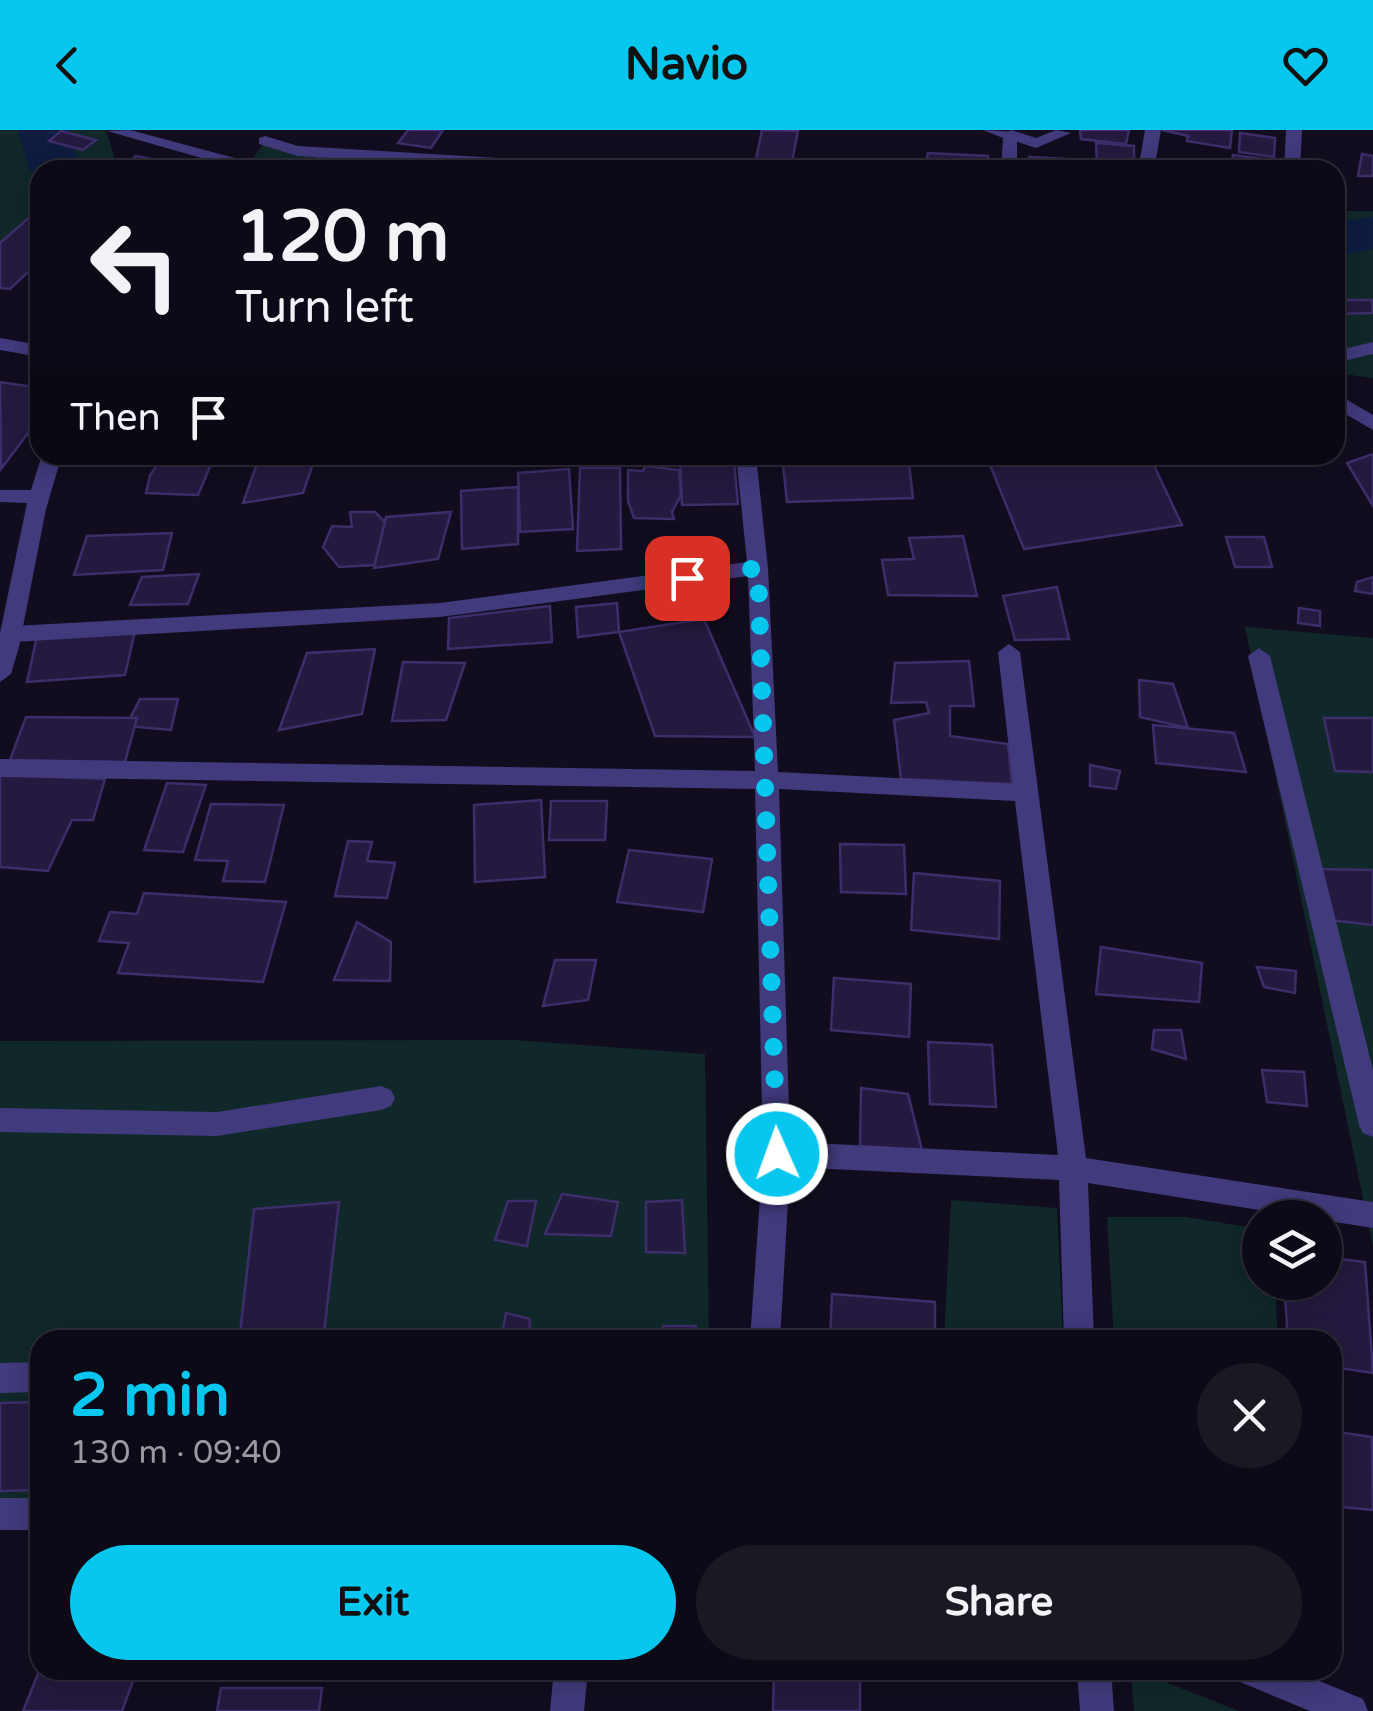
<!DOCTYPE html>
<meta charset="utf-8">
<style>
:root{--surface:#0d0a17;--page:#1b1824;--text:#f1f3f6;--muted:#9a9aa1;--line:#2d2b36;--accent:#08c7ee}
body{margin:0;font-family:"Varela Round",sans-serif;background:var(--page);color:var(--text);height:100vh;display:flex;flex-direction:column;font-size:38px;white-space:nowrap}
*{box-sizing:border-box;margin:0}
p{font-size:32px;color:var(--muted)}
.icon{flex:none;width:55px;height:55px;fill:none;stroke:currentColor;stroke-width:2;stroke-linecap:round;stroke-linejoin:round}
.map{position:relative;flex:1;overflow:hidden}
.drawer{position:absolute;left:30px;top:1200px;width:1312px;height:350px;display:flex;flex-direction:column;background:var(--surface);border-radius:30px;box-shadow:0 5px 25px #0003,0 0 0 2px var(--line)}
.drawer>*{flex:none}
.top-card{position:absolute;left:30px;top:30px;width:1315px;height:305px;border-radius:30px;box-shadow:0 5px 25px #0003,0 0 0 2px var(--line);background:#0d0a17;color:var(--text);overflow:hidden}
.tools{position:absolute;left:1242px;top:1070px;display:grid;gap:20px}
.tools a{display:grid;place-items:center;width:100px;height:100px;border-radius:50%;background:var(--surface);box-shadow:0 5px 25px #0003,0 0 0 2px var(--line);font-size:50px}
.pin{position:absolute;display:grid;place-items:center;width:85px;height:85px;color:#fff;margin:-42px;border-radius:20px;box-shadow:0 5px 15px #0006}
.me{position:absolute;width:110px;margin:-55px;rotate:358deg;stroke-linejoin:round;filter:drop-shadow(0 0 8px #0008)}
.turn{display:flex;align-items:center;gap:35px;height:210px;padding:0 40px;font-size:45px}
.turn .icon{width:130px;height:130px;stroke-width:2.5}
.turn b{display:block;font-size:70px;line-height:85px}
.then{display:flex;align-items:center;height:95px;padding:0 40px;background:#0003;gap:20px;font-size:38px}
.round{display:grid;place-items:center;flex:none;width:105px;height:105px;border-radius:52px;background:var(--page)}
.summary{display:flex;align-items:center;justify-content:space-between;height:170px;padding:0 40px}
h1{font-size:60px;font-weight:700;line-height:75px;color:var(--accent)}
.button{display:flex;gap:20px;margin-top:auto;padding:20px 40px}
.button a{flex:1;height:115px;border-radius:60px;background:var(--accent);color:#111;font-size:40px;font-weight:700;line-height:115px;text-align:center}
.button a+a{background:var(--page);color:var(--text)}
header{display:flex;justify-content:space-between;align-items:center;height:130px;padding:0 40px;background:var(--accent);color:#111;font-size:45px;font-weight:700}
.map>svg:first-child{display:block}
.green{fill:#102829}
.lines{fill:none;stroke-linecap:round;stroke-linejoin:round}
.river{fill:#0d1c3f;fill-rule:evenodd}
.building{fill:#241a3f;stroke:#3d2d6a;stroke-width:2.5}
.service{fill:#413a7c;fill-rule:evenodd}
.minor{fill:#413a7c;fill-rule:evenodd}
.tertiary{fill:#413a7c;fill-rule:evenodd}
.route{stroke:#08c7ee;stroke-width:18;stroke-dasharray:0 32.4}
</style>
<header><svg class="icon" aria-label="back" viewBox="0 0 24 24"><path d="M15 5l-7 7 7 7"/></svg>Navio<svg class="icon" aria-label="heart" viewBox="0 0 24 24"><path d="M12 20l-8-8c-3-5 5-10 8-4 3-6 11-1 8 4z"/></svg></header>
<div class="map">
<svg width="1373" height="1581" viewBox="0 0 1373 1581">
<rect width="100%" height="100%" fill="#110d1f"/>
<g class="green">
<polygon points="0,0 106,0 115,29 102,40 40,40 40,78 0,113"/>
<polygon points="265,11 297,21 614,40 245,40"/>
<polygon points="1335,81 1373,81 1373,248 1335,243"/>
<polygon points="1245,497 1373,508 1373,1117"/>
<polygon points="514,910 705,924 709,1210 40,1210 40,1376 0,1377 0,911"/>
<polygon points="951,1070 1057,1078 1063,1210 944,1210"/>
<polygon points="1107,1087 1186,1087 1260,1099 1260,1152 1275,1153 1278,1210 1114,1210"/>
<polygon points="1131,1540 1135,1540 1239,1581 1134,1581"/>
</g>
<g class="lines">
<g class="river">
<polygon points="18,0 68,0 81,40 40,40 40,52 36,51 29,40"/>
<polygon points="1373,87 1373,119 1335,127 1335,93"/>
</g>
</g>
<g class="building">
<polygon points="408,0 443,0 431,18 398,13"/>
<polygon points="762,0 798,1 792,31 756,29"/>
<polygon points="1080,0 1129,0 1126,14 1081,9"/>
<polygon points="1162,0 1232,0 1230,18 1187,11 1188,6"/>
<polygon points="61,1 96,10 83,20 49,11"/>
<polygon points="1240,3 1275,8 1274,27 1239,22"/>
<polygon points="1096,13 1134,16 1134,39 1097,36"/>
<polygon points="928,23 988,26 988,30 999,30 999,40 925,40"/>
<polygon points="1362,24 1373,26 1373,46 1358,46"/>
<polygon points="319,25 386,31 381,40 310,40"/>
<polygon points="1233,25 1271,30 1271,40 1231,40"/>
<polygon points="136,26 167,32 158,40 120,40"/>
<polygon points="1029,27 1085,30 1085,40 1029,40"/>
<polygon points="40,78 40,131 10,159 0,158 0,113"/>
<polygon points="1335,170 1372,170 1373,183 1335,184"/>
<polygon points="0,252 40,258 40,287 1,339"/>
<polygon points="1373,324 1373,376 1347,333"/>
<polygon points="79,325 165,325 158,332 78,328"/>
<polygon points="165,325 215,325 198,365 146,363 150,345"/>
<polygon points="260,325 316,325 303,363 243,373"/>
<polygon points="782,325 908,325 913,368 787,372"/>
<polygon points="986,325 1149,325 1182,395 1024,419"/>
<polygon points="1176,325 1219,325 1221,331 1180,335"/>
<polygon points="734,330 738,374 682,375 680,331"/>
<polygon points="645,336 679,340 681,365 672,382 674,389 634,388 628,371 628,340 643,341"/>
<polygon points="580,338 620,338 621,419 577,421"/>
<polygon points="569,339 573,399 520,402 518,343"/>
<polygon points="518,357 518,414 462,419 461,361"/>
<polygon points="350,382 375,382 385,392 375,435 339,437 323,417 332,396 352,397"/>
<polygon points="451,382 438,429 374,438 386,387"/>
<polygon points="172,403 163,440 74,445 87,406"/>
<polygon points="963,406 977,466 888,465 882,430 914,429 909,408"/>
<polygon points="1226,407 1264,407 1272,437 1235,437"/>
<polygon points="199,444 188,474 130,475 142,447"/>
<polygon points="1373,447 1373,464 1355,461 1357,452"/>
<polygon points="1057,457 1069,509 1015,510 1003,466"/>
<polygon points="617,473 619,502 578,507 576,477"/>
<polygon points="550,476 552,512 448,519 449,488"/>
<polygon points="1299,478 1320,481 1320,496 1298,493"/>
<polygon points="704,489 755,607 655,606 619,502"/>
<polygon points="135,501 125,545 27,552 37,506"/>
<polygon points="375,519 362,584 279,600 307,523"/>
<polygon points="969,531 974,576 950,576 950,606 1008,614 1012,654 901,649 894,590 929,583 926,572 891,573 895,533"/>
<polygon points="403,532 465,533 446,590 392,591"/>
<polygon points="1139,550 1173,554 1188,598 1140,587"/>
<polygon points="140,569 178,569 171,600 126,596"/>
<polygon points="26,587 137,588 125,632 10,630"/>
<polygon points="1324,588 1373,588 1373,642 1335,641"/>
<polygon points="1153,595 1234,603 1246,642 1156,633"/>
<polygon points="1090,635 1120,641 1116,659 1090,656"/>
<polygon points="0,645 105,649 93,690 72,690 48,741 0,737"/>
<polygon points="167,653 206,655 183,722 144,720"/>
<polygon points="541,670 545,747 475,752 474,675"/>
<polygon points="551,671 607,671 605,710 549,710"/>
<polygon points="211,674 284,675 265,752 223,751 228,731 195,730"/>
<polygon points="348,711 372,712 367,731 395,733 387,768 335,766"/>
<polygon points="840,714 904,715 906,764 841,762"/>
<polygon points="629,720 712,729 703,782 617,772"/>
<polygon points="1314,739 1373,740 1373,795 1322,789"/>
<polygon points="914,743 1000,751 999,809 911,800"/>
<polygon points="144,763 286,772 263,852 118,843 129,813 99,811 110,782 137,784"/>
<polygon points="357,792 391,812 390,851 334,850"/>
<polygon points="1101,817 1202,833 1199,872 1096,864"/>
<polygon points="555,830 596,830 588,870 543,876"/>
<polygon points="1257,837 1296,841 1295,863 1264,857"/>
<polygon points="834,848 911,854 909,907 831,900"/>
<polygon points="1154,900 1181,900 1186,929 1152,919"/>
<polygon points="928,912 992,915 996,977 930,974"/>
<polygon points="1262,940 1304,942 1307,976 1267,972"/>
<polygon points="861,958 908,964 922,1020 860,1016"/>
<polygon points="562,1064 618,1072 611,1106 545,1104"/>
<polygon points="682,1070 685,1123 646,1122 646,1072"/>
<polygon points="508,1071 536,1071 527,1116 495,1110"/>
<polygon points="339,1072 324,1203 240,1204 254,1079"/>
<polygon points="1325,1127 1365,1132 1373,1243 1332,1237 1332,1210 1288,1210 1284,1152 1325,1152"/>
<polygon points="832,1164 935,1172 935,1210 830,1210"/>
<polygon points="506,1183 530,1189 529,1210 501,1210"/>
<polygon points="663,1196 696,1196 691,1210 664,1210"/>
<polygon points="40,1272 40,1360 0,1361 0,1273"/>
<polygon points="1332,1301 1372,1307 1373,1380 1332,1376"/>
<polygon points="40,1539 40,1540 137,1540 122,1581 23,1581"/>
<polygon points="249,1540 340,1540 338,1549"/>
<polygon points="774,1540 860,1540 860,1581 773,1581"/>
<polygon points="221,1558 322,1558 319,1581 217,1581"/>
</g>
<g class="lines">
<g class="service">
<polygon points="1011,0 1036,8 1056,0 1071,3 1036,18 1005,8 1003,5"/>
<polygon points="1286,0 1302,0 1300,40 1284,40"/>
</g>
<g class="minor">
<polygon points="130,0 246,31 248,34 240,39 107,1"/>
<polygon points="983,0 1017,2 1017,40 1001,40 1003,8"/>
<polygon points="1145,0 1161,0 1154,40 1138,40"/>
<polygon points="265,6 298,16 614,35 622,40 532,40 297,26 259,14 259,8"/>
<polygon points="1335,263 1373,285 1373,300 1335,278"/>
<path d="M736,325H756L768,438L778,642L1013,654L998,522L1009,514L1020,522L1086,1028L1373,1072V1098L1088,1053L1094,1210H1064L1059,1050L790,1037L780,1210H750L763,1024L755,659L0,647V629L755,641L748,446L440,487L13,512L2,504L13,496L440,473L747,432ZM779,659L1015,671L1058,1025L790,1012Z"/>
<polygon points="1259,518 1270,526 1373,940 1373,1007 1363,1003 1359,995 1248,526"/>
<polygon points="381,956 391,960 395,968 391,976 381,980 217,1006 0,1002 0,978 217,982"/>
<polygon points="40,1232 40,1262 0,1263 0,1233"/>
<rect x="0" y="1368" width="40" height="32"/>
<polygon points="554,1540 588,1540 584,1581 550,1581"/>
<polygon points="1077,1540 1111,1540 1114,1581 1080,1581"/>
<polygon points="1235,1540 1293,1540 1363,1569 1368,1581 1310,1581 1240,1552"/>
</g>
<g class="tertiary">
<polygon points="0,208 40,215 40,227 0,220"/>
<polygon points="1373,212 1373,224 1335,233 1335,221"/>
<polygon points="42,325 62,325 46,379 19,517 11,544 0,552 0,503 27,373 0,372 0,360 31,360"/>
</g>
</g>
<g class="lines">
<polyline class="route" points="687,448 758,438 777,1024"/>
</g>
</svg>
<div class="tools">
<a><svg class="icon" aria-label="layers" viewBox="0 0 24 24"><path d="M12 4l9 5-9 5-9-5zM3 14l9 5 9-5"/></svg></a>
</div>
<div class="pin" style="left:687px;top:448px;background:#d93025"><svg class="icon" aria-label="arrive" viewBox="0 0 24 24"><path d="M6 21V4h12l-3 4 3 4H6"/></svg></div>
<svg class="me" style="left:777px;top:1024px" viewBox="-20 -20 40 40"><circle r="17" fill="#08c7ee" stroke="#fff" stroke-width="3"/><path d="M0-11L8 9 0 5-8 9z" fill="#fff"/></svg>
<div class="top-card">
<div class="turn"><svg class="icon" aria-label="left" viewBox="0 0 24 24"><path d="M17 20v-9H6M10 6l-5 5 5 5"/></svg><div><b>120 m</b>Turn left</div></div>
<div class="then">Then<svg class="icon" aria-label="arrive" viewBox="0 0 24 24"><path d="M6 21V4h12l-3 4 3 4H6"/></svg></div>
</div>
<section class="drawer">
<div class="summary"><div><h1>2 min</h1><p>130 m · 09:40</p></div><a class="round"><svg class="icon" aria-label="close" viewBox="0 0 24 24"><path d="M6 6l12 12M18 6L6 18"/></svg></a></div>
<div class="button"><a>Exit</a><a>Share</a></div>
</section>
</div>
